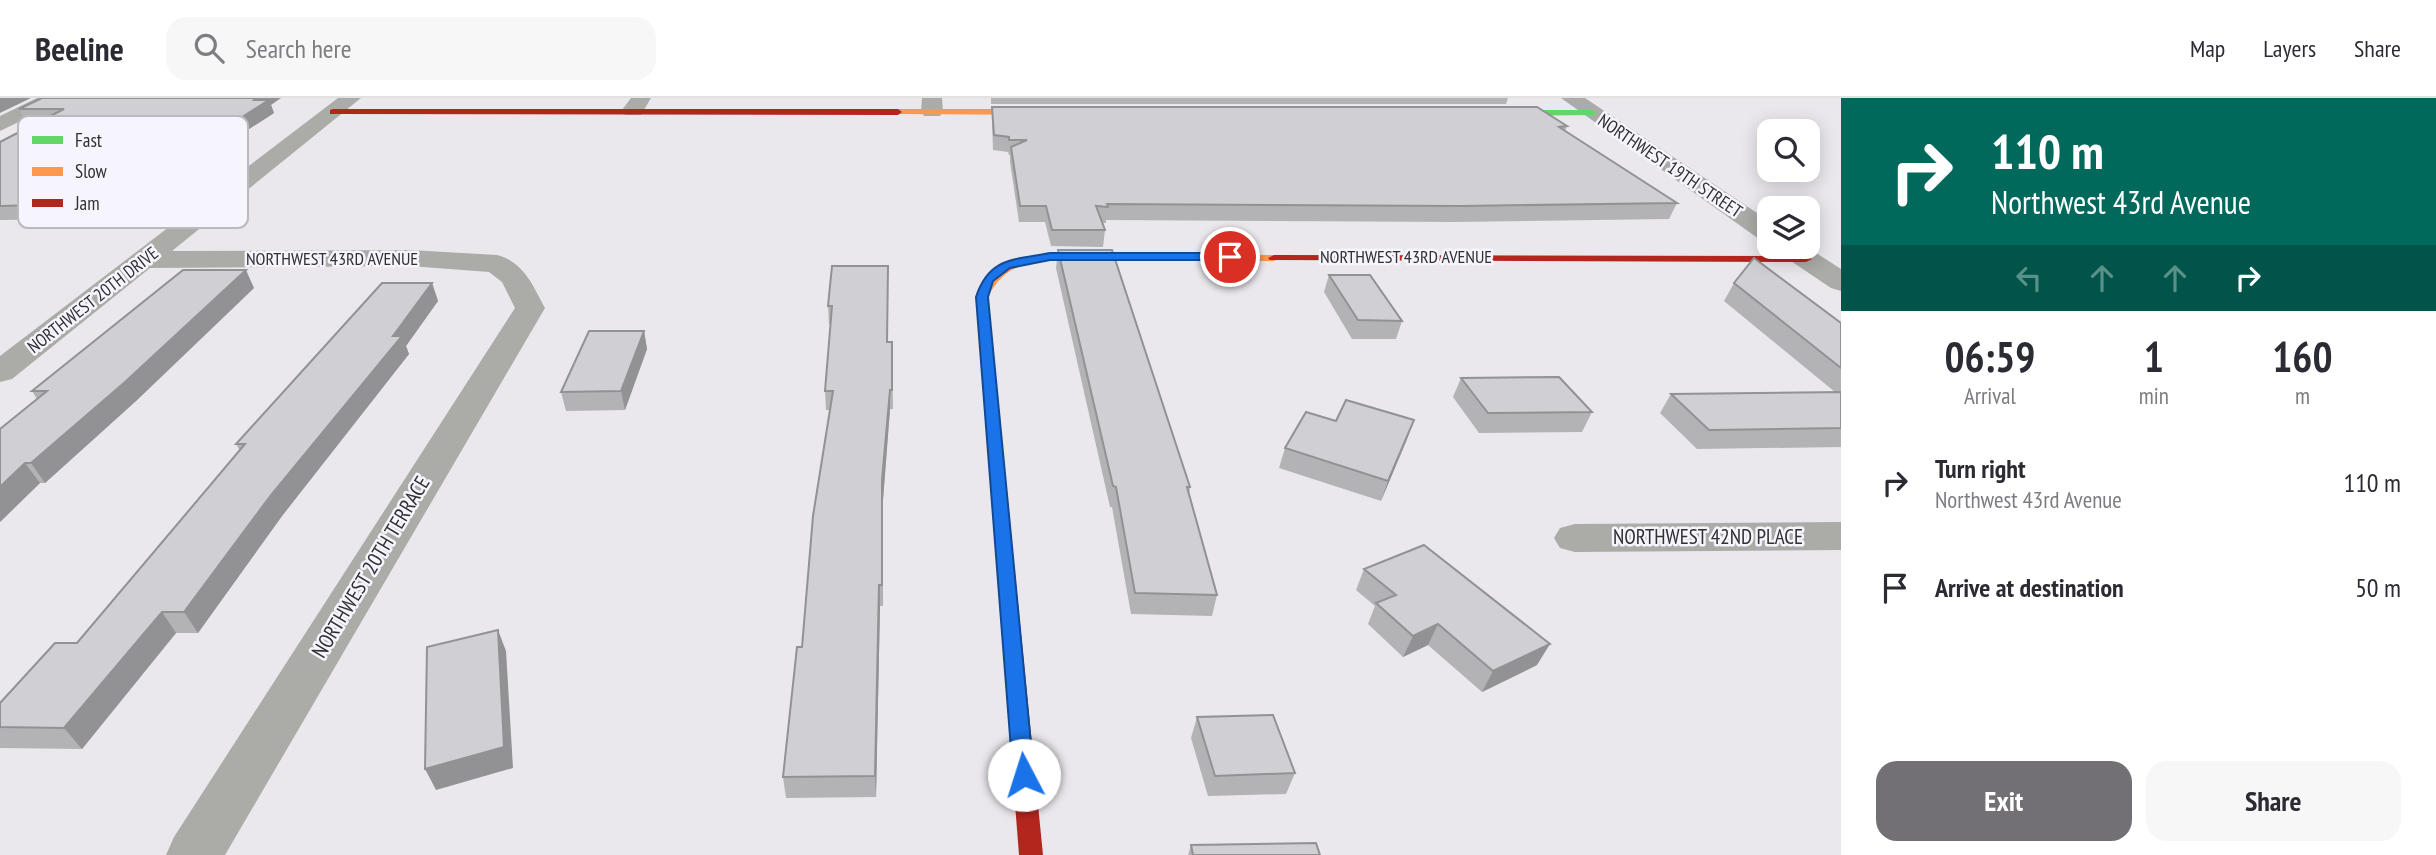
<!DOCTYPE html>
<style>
:root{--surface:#fff;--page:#f7f7f7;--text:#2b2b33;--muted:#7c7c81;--line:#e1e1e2;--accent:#727074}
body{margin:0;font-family:"PT Sans Narrow",sans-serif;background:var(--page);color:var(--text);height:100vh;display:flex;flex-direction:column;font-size:26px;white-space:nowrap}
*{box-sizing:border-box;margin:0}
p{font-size:23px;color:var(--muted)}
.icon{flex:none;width:38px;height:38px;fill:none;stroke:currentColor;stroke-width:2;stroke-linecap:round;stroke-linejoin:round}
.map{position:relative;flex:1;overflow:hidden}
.sheet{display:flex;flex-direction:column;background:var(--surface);width:595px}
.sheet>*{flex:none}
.top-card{background:#00695c;color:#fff;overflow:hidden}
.controls{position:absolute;left:1757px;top:21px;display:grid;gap:14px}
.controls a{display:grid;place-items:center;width:63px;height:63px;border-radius:14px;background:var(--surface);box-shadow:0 4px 18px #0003;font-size:35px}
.pin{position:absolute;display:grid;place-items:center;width:60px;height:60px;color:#fff;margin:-30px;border:4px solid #fff;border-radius:50%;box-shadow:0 2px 7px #0007}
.me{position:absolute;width:77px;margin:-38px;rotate:355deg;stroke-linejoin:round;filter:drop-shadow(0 0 5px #0008)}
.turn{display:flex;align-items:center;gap:24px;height:147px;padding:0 35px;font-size:32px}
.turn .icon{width:91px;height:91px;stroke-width:2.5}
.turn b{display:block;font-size:49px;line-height:60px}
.lanes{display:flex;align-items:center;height:66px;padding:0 35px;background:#0003;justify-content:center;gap:35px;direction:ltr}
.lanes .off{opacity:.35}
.eta{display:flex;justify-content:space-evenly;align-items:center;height:119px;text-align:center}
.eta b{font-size:42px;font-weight:700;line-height:49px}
.cta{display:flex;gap:14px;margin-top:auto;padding:14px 35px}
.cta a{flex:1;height:80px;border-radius:21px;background:var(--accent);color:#fff;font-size:28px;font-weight:700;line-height:80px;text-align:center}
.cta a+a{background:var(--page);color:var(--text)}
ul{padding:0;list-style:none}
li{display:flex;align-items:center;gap:21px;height:105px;padding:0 35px}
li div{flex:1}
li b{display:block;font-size:26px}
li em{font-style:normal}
header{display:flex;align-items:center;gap:42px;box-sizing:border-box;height:98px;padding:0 35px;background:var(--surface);border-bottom:2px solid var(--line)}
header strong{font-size:33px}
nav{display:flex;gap:38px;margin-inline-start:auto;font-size:24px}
.search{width:490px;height:63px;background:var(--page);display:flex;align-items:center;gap:18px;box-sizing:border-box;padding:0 24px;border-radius:21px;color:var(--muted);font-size:26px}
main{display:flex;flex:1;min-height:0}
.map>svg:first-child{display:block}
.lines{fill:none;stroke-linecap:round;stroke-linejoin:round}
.street{fill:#abaca7;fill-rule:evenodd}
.fast{fill:#63d668;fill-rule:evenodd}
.slow{fill:#ff974d;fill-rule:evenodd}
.jam{fill:#b3261e;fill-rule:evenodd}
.wall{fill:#b3b2b5}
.shaded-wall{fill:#929194}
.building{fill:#d0cfd3;stroke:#929194;stroke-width:2}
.route{fill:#1a73e8;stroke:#114b97;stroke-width:2}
.labels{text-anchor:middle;stroke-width:5;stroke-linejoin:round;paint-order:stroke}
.far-street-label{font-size:18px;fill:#313033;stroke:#f6f4fc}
.street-label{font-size:21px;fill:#313033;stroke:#f6f4fc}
.key{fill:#f6f4fc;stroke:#bbb9c0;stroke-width:2}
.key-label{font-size:19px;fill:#313033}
</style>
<header>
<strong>Beeline</strong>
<div class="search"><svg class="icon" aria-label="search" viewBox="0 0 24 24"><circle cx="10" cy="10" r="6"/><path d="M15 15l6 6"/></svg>Search here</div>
<nav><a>Map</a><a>Layers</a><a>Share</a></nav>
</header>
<main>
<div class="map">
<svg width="1841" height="757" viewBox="0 0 1841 757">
<rect width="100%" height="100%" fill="#eae8ed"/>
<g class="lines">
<g class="street">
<polygon points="37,0 63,0 60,4 0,33 0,18"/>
<path d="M338,0H361L172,153L410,152L497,157C524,164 533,188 545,210L225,757H166L174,739L515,210L502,184L489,174L410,168L150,170L12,281L0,284V258Z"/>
<polygon points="631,0 651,0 641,17 625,17 622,12"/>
<polygon points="922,0 942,0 943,13 940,18 924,18 921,13"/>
<polygon points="1561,0 1585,0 1769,123 1769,143 1759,141"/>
<polygon points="1775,149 1807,149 1841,171 1841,193 1831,190 1779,155"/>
<polygon points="1841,424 1841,452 1575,454 1560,450 1554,440 1560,430 1575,426"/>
</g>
<polygon class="fast" points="1592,12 1596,15 1595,17 1493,18 1489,15 1493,12"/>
<g class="slow">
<polygon points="898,11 1044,11 1048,14 1044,17 895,16 894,14"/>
<path d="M1050,156L1274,157L1280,160L1274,163L1050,162C1021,165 1002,171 988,199L1015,475L1012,479H1000L997,475L976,199C993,164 1013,159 1050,156Z"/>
</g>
<g class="jam">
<polygon points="333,11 898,11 902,14 898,17 330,16 330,12"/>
<polygon points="1274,157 1806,158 1812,161 1806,164 1270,162 1268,160"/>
<polygon points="1006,469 1012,471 1015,475 1043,757 1019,757 997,475 1000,471"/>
</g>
</g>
<g class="wall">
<polygon points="991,0 1508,0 1506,6 991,6"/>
<polygon points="271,7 274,15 212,55 150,104 105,105 83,121 0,122 0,44 40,24 26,23 19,11"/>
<polygon points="992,9 1567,28 1565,33 1677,105 1669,121 1455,124 1106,122 1106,125 1102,125 1105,132 1103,149 1051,148 1045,124 1019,124 1010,64 1010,57 1009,57 1008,54 993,52 992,23"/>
<polygon points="1058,152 1190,389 1189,396 1217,497 1212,518 1131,516 1112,409 1110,409 1056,170"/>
<polygon points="888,168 888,244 892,244 893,311 890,311 883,402 883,508 880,508 876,699 786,700 783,679 802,549 830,312 826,312 825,293 831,226 829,226 828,208"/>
<polygon points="1329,177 1402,223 1396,241 1352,241 1324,194"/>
<polygon points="432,185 438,203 406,248 409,256 282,418 198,535 176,535 82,651 0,650 0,605 77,545 240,353 236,346"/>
<polygon points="1734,185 1841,225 1841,349 1697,351 1660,315 1671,296 1835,294 1724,203"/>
<polygon points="254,190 136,303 45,385 40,385 0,424 37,301 32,293"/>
<polygon points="644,233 647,251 625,312 566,313 561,294"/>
<polygon points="1461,280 1592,314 1582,334 1479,335 1453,299"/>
<polygon points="1336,323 1407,341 1381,403 1279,370 1285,350"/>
<polygon points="1364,471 1537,567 1482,594 1428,547 1403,559 1368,526 1375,508 1356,492"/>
<polygon points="1197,619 1295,675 1286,696 1208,698 1191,640"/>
<polygon points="1191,747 1320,757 1188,757"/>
</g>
<g class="shaded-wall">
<polygon points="0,0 31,0 0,15"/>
<polygon points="256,0 281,0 271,7 274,15 212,55 150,104 143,89"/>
<polygon points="97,90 105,105 83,121 75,106"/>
<polygon points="246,172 254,190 136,303 45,385 31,365"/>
<polygon points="432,185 438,203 406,248 409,256 282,418 198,535 184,514"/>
<polygon points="644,233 647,251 625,312 621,293"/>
<polygon points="890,292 890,311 883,402 883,508 882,382"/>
<polygon points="1414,322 1407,341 1381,403 1388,383"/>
<polygon points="25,365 40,385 0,424 0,389"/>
<polygon points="879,487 880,508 876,699 875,678"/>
<polygon points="162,514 176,535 82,651 64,630"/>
<polygon points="1438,526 1428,547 1403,559 1413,538"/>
<polygon points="498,532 506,553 513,670 436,692 425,671"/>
<polygon points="1550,546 1537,567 1482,594 1493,573"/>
</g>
<g class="building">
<polygon points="42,0 256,0 254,2 269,2 206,42 143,89 97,90 75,106 0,108 0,44 64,11 19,11"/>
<polygon points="992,9 1537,9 1567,28 1559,29 1677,105 1461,108 1107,106 1108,109 1096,108 1105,132 1052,132 1046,108 1020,108 1011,49 1027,42 1009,42 1009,39 994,37"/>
<polygon points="1058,152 1112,152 1190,389 1187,389 1217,497 1135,495 1116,389 1113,388"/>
<polygon points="1754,160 1841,225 1841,270 1734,185"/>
<polygon points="832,168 888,168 887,244 892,244 892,292 890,292 882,382 882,487 879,487 875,678 783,679 797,549 802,549 813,418 833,293 825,293 832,208 828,208"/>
<polygon points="183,172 246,172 125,284 31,365 25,365 0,389 0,331 47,293 32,293"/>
<polygon points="1329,177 1370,177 1402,223 1358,222"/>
<polygon points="382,185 432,185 393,238 402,238 271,397 184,514 162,514 64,630 0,629 0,605 55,545 77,545 245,346 236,346"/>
<polygon points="589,233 644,233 621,293 561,294"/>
<polygon points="1559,279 1592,314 1488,315 1461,280"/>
<polygon points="1841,294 1841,330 1709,332 1671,296"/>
<polygon points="1346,302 1414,322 1388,383 1285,350 1306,314 1336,323"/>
<polygon points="1424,447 1550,546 1493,573 1438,526 1413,538 1376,505 1396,497 1364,471"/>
<polygon points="498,532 504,649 425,671 427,549"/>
<polygon points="1273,617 1295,675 1215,678 1197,619"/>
<polygon points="1316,745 1320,757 1193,757 1191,747"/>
</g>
<path class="route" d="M1050,155H1230L1236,159L1230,162H1050L1010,170L993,183L988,199L1034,677L1031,683L1024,686L1016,683L1013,677L976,199C989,159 1014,162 1050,155Z"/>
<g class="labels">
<g class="far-street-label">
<text transform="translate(1670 68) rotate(34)" y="6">NORTHWEST 19TH STREET</text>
<text x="1406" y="165">NORTHWEST 43RD AVENUE</text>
<text x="332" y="167">NORTHWEST 43RD AVENUE</text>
<text transform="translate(93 202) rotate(-38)" y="6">NORTHWEST 20TH DRIVE</text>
</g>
<g class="street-label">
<text x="1708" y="446">NORTHWEST 42ND PLACE</text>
<text transform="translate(371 469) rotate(-59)" y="7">NORTHWEST 20TH TERRACE</text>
</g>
</g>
<rect x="18" y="18" width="230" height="112" rx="10" class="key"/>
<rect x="32" y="38" width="31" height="8" fill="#63d668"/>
<rect x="32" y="69" width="31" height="9" fill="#ff974d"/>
<rect x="32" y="101" width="31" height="8" fill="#b3261e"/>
<g class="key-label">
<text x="75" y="49">Fast</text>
<text x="75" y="80">Slow</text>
<text x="75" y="112">Jam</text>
</g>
</svg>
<div class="controls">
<a><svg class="icon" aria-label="search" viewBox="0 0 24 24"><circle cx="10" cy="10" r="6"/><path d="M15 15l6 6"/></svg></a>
<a><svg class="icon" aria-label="layers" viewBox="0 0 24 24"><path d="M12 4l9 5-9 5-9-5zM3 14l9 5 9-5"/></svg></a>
</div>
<div class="pin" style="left:1230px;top:159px;background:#d93025"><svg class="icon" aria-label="arrive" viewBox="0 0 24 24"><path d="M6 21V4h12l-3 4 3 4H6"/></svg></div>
<svg class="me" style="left:1024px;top:677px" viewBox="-20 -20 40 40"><circle r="19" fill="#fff"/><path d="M0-13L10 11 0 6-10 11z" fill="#1a73e8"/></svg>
</div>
<section class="sheet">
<div class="top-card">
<div class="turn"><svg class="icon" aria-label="right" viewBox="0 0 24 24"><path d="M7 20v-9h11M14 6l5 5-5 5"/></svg><div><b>110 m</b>Northwest 43rd Avenue</div></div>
<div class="lanes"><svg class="icon off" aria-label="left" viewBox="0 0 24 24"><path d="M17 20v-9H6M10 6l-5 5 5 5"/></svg><svg class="icon off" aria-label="ahead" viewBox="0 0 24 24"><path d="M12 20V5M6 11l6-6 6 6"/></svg><svg class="icon off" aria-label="ahead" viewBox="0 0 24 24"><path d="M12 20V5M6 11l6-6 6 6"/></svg><svg class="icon" aria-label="right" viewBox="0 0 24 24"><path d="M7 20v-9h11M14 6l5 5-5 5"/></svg></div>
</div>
<div class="eta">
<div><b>06:59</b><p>Arrival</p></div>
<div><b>1</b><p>min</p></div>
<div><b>160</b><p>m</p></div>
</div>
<ul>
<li><svg class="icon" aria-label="right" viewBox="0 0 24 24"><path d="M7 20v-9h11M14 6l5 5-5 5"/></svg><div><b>Turn right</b><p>Northwest 43rd Avenue</p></div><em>110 m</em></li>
<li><svg class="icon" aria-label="arrive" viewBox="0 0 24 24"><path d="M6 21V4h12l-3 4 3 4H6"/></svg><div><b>Arrive at destination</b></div><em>50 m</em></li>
</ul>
<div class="cta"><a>Exit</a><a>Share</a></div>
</section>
</main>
